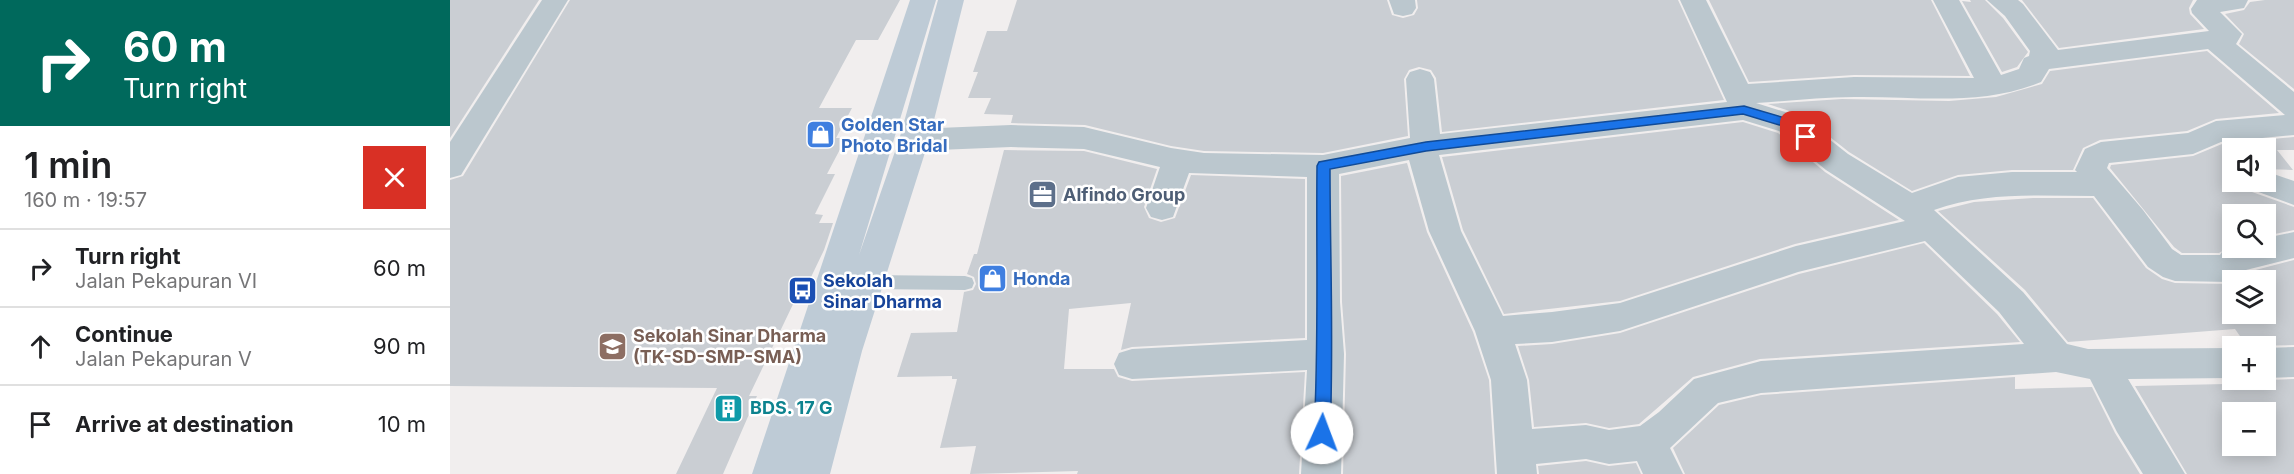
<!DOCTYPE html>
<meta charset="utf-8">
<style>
:root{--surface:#fff;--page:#f6f6f6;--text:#202124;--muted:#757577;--line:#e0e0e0}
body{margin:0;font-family:Inter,sans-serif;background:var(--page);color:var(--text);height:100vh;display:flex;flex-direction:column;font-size:22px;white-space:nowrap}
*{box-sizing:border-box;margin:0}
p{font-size:20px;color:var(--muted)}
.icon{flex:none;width:33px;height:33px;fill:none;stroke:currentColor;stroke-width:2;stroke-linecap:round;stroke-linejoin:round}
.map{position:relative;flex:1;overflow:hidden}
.details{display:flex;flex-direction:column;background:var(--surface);width:450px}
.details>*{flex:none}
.banner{background:#00695c;color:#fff;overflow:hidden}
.fabs{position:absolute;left:1772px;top:138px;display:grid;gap:12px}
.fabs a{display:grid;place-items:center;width:54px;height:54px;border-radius:0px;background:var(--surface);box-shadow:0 3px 15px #0003;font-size:30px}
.pin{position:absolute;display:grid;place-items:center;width:51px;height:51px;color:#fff;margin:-26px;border-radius:12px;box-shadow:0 3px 9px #0006}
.me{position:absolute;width:66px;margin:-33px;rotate:2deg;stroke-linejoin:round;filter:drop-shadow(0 0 4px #0008)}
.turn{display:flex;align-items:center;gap:21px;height:126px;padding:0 24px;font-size:27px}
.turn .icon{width:78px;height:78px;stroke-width:2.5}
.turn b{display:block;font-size:42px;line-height:51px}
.round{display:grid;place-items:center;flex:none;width:63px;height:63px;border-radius:0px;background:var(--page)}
.overview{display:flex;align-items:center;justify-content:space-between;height:102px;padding:0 24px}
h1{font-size:36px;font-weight:600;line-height:45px}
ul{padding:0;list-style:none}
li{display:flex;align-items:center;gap:18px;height:78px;padding:0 24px;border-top:2px solid var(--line)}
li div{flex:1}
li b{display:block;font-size:22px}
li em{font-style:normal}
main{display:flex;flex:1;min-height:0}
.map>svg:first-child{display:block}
.building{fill:#caced3;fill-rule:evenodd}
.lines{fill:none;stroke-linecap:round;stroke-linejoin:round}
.service{fill:#bbc7ce;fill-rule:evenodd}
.minor{fill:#bbc7ce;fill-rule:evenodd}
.secondary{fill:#becbd6;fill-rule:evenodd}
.route{fill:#1a73e8;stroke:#114b97;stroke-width:1.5}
.labels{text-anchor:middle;stroke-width:5;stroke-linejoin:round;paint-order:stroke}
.shop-label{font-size:18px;font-weight:bold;fill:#366cbe;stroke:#fff;text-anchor:start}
.service-label{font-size:18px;font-weight:bold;fill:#4e5e75;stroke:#fff;text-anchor:start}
.transit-label{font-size:18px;font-weight:bold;fill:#164399;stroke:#fff;text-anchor:start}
.education-label{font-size:18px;font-weight:bold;fill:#785e54;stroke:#fff;text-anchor:start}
.culture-label{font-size:18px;font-weight:bold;fill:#0d838f;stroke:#fff;text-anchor:start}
</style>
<main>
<section class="details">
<div class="banner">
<div class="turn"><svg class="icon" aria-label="right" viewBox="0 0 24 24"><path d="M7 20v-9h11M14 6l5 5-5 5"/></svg><div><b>60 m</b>Turn right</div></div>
</div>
<div class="overview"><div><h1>1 min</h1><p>160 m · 19:57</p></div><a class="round" style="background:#d93025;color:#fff"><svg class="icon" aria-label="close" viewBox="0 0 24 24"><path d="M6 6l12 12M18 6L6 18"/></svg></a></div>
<ul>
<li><svg class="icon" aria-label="right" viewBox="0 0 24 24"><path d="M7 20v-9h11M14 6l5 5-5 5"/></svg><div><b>Turn right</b><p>Jalan Pekapuran VI</p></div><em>60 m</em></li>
<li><svg class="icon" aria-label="ahead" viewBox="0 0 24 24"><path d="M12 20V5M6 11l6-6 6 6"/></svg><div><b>Continue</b><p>Jalan Pekapuran V</p></div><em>90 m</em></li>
<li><svg class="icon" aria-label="arrive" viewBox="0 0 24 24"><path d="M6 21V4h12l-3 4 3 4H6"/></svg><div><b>Arrive at destination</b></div><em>10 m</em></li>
</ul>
</section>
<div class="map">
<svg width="1844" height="474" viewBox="0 0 1844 474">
<rect width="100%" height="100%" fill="#f1eeee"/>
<g class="building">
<polygon points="0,0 89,0 0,138"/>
<polygon points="120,0 450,0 428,40 406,40 369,108 402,108 386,138 396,138 377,174 385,174 365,214 373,215 369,223 383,223 374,250 351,298 346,298 299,396 307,396 273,474 226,474 267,388 0,386 0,180 13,176"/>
<polygon points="567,0 937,0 942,15 953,18 964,15 968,8 967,0 1228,0 1274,100 992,132 986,78 981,70 969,67 959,70 954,79 958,136 873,153 754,151 721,146 635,125 561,123 563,115 534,114 541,98 518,98 528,72 523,72 537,31 557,31"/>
<polygon points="1259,0 1481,0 1520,76 1404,75 1299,82"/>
<polygon points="1520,0 1535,0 1553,18 1578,52 1567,67 1552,72 1512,1 1521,2"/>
<polygon points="1572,0 1743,0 1739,8 1740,14 1754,29 1609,48"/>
<polygon points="1815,0 1844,0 1844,89 1789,44 1794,34 1775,14 1794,10 1800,2"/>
<polygon points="1757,51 1829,113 1766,119 1737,131 1650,140 1633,148 1623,170 1562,170 1508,175 1462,191 1399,152 1352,115 1318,104 1392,99 1499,101 1546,97 1592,84 1600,71"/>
<polygon points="1293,122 1328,133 1375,172 1449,220 1345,244 1170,301 1054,314 1013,230 992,157"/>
<polygon points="1844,137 1844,150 1827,150 1843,170 1815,169 1815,148 1782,148 1782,182 1797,182 1802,192 1844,207 1844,230 1815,236 1815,214 1782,214 1782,246 1769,253 1732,253 1724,247 1660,168 1661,165 1743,156 1772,144"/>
<polygon points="554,150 634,151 707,169 694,207 699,218 711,222 725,218 741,175 855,179 855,338 682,347 671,350 681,303 619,309 614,369 664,369 668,377 682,381 855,372 849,474 627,474 628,471 520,474 526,446 490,448 507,379 502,379 502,376 447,377 461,333 507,332 514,292 523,290 526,284 524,277 517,274 524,254 527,254"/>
<polygon points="957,163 977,232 1023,332 1039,380 1045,474 893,474 896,354 892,302 891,176"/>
<polygon points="1583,198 1643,198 1696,268 1712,279 1725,283 1782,284 1782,314 1815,314 1815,280 1792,280 1798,272 1844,260 1844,345 1797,346 1785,329 1618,342 1575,290 1488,211 1524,202"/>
<polygon points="1474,243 1547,314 1570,342 1310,359 1243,377 1189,424 1159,428 1136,423 1084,427 1079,380 1068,346 1102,344 1170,333 1349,274"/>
<polygon points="1565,377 1565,389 1642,387 1665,433 1690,474 1235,474 1223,448 1269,405 1311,395"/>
<path d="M1844,379V474H1737L1685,386L1820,383L1818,380ZM1782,412H1815V446H1782Z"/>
<polygon points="1136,461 1159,466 1186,463 1191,474 1089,474 1088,466"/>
</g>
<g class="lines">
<polygon class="service" points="417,275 515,276 522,278 524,283 522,288 515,290 417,289 410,287 408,282 410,277"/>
<g class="minor">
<polygon points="92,0 118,0 11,175 0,178 0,142"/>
<polygon points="939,0 965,0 966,8 962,14 953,16 944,14"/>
<path d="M1230,0H1256L1298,84L1404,77L1524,78L1483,0H1509L1551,75L1569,69L1574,58L1579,56L1580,51L1555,16L1537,0H1568L1573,4L1608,50L1759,31L1742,13L1741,9L1747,0H1798L1794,8L1770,12L1792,34L1786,44L1844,92V135L1771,142L1743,154L1659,163L1657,168L1693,210L1722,249L1731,255H1770L1772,252L1784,248H1815V238L1844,232V258L1796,270L1792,278L1780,282L1725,281L1713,277L1698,267L1644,196C1590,196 1536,191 1484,210L1573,292L1617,344L1638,349L1782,348V378L1678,379L1735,474H1693L1667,432L1640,379L1606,372L1311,393L1268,403L1220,448L1233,474H1193L1187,461L1159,464L1136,459L1086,464L1087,474H1047L1041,380L1025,331L979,231L959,160L889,174L890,302L894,354L891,474H851L857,370L682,379L669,375L664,364L669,353L682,349L857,340V177L739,173L723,217L712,220L701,217L696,208L710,167L634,149L561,147L464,151L453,148L449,140L453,132L464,129L561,125L634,127L721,148L754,153L873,155L960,138L956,79L960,72L970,69L980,72L984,79L990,134L1277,102ZM1758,49L1835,115L1766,121L1738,133L1651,142L1635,149L1625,170L1627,172H1562L1508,177L1462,193L1398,154L1351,117L1306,103C1339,101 1371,97 1404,97C1467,96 1531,107 1591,82L1599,69ZM1293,120L1329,131L1376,170L1455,221L1346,246L1170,303L1102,312L1053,316L1011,231L989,155ZM1475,241L1549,312L1574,344L1311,361L1244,379L1209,412L1190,426L1159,430L1136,425L1082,429L1077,380L1065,344L1102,342L1170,331L1348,272Z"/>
<polygon points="1815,171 1844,181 1844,205 1803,190 1799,182 1815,182"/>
<polygon points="1844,347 1844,377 1815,378 1815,348"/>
</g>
<polygon class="secondary" points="460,0 486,0 409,255 449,140 488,0 514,0 479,140 412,351 380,474 302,474"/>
</g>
<path class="route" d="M1294,106L1345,121L1362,137L1360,140H1351L1336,127L1293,114L976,151L880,169C880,257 884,345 880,433L878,438L872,440L867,438L864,433C869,344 866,255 867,166L869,162L976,142Z"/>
<defs>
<symbol id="shop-square" viewBox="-11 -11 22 22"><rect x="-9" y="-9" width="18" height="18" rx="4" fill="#3f7fe0" stroke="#fff"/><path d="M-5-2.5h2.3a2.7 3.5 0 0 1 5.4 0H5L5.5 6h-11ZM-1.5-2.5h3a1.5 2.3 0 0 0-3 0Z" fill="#fff"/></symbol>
<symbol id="office-square" viewBox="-11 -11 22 22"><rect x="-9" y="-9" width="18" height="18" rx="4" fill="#5c6f8a" stroke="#fff"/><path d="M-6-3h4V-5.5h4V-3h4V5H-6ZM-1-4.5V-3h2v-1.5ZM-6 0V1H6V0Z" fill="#fff"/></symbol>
<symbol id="bus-square" viewBox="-11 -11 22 22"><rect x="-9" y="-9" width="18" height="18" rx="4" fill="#1a4fb4" stroke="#fff"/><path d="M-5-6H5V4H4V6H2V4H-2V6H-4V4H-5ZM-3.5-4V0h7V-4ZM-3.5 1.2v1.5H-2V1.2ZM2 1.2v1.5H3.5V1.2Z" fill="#fff"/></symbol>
<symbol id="school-square" viewBox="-11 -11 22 22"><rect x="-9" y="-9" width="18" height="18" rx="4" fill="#8d6e63" stroke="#fff"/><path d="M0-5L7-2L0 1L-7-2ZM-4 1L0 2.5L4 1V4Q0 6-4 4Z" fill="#fff"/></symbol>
<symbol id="building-square" viewBox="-11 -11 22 22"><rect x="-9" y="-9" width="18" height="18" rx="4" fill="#0f9aa8" stroke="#fff"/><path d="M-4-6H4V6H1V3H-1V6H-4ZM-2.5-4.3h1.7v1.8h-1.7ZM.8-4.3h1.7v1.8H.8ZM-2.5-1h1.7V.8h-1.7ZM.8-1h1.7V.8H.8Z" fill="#fff"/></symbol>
</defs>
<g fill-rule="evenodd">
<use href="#shop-square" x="354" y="118" width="33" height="33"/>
<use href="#office-square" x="576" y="178" width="33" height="33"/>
<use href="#shop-square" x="526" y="262" width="33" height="33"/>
<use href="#bus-square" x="336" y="274" width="33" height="33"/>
<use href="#school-square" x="146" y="330" width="33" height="33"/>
<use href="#building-square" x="262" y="392" width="33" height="33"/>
</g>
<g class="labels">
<g class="shop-label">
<text x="391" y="131">Golden Star<tspan x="391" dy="21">Photo Bridal</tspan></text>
<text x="563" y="285">Honda</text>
</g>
<g class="service-label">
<text x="613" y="201">Alfindo Group</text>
</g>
<g class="transit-label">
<text x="373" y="287">Sekolah<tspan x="373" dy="21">Sinar Dharma</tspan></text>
</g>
<g class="education-label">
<text x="183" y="342">Sekolah Sinar Dharma<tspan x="183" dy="21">(TK-SD-SMP-SMA)</tspan></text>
</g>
<g class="culture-label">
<text x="300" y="414">BDS. 17 G</text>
</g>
</g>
</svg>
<div class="fabs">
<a><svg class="icon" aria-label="sound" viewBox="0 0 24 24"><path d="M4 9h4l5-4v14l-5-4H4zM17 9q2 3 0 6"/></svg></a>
<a><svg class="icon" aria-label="search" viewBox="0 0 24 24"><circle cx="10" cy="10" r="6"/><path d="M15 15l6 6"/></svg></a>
<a><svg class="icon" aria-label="layers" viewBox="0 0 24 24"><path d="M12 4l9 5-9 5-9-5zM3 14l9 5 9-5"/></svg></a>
<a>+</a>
<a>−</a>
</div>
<div class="pin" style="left:1356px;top:137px;background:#d93025"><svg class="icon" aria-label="arrive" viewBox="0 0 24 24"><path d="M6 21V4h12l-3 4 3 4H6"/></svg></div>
<svg class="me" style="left:872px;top:433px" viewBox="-20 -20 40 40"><circle r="19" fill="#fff"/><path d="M0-13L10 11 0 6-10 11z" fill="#1a73e8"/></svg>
</div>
</main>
